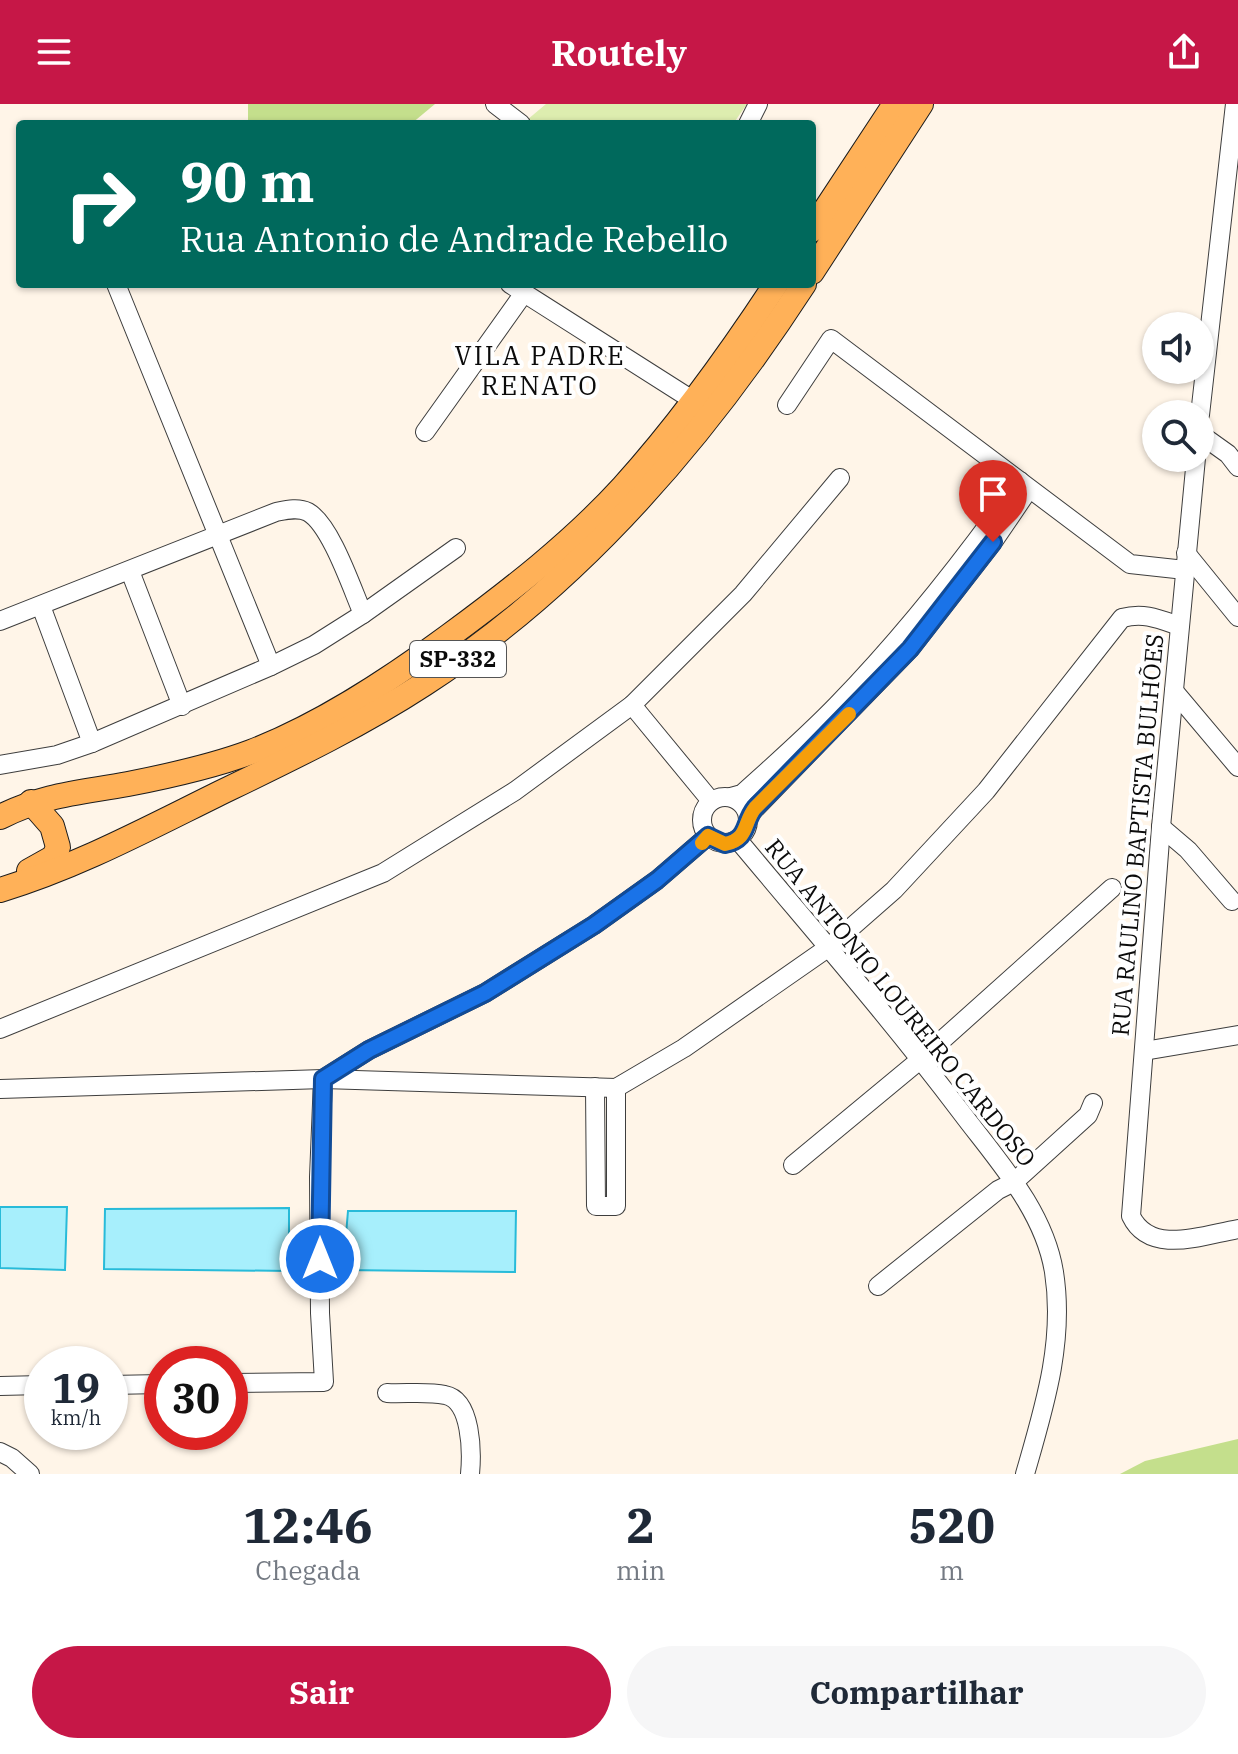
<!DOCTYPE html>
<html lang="pt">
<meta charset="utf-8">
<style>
:root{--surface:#fff;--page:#f6f6f7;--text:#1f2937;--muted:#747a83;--accent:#c61747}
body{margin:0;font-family:"IBM Plex Serif",serif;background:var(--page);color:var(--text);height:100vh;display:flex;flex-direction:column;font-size:30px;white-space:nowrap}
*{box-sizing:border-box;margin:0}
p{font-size:26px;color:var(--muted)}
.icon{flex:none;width:44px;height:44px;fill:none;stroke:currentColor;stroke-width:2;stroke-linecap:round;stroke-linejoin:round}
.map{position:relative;height:1370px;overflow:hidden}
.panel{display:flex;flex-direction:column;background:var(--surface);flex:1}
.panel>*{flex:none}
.guide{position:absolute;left:16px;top:16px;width:800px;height:168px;border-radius:8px;box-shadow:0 2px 6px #0004;background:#00695c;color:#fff;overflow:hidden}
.tools{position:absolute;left:1142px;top:208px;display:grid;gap:16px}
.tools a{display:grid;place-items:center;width:72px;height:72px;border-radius:50%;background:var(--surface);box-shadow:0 2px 6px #0004;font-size:40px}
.speed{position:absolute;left:24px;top:1242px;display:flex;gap:16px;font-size:40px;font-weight:700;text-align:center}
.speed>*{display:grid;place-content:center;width:104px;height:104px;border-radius:50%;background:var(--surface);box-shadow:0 2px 6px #0004;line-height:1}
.speed small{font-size:20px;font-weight:400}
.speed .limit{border:12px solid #d22;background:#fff;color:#111}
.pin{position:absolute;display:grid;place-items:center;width:68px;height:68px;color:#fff;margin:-82px -34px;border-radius:50% 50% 50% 0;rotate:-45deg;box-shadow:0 0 8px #0007}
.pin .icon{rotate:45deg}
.me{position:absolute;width:88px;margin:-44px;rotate:0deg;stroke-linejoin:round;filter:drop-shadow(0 0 6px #0008)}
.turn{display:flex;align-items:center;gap:28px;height:168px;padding:0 32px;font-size:36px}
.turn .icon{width:104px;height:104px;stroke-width:2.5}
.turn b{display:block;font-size:56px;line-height:68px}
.eta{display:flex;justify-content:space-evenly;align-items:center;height:136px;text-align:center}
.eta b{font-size:48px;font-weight:700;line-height:56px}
.action{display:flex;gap:16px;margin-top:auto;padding:16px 32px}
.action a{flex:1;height:92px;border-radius:48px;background:var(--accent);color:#fff;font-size:32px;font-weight:700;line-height:92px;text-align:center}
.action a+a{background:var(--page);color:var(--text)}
header{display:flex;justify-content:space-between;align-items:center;height:104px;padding:0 32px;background:var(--accent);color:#fff;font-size:36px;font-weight:700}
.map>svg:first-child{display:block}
.green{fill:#ddedaf}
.forest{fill:#c4df8c}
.water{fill:#a7effc;stroke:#28bbd9;stroke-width:2}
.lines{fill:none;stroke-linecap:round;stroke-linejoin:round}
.minor-casing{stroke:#3e3e3e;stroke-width:20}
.major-casing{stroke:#1c1c1c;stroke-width:26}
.minor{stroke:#fff;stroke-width:18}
.major{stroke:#ffb158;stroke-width:24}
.route-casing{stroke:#114b97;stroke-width:20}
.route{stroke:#1a73e8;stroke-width:14}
.slow{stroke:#f59e0b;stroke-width:14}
.labels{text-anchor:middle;stroke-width:8;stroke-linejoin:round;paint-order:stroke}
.shield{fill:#fff;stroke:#545454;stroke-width:2}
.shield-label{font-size:22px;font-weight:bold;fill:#0b0b0b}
.street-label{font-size:24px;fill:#0b0b0b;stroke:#fff}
.neighbourhood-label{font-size:26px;letter-spacing:2px;fill:#0b0b0b;stroke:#fff}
</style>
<header><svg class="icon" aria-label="menu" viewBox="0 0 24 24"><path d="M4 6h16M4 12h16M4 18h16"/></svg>Routely<svg class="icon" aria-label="share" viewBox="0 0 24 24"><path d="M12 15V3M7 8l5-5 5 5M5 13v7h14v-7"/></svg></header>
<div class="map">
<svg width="1238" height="1370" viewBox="0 0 1238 1370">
<rect width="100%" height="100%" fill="#fff5e8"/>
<polygon class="green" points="546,0 747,0 733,20 533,20 527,16"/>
<g class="forest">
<polygon points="248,0 435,0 411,20 248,20"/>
<polygon points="1238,1335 1238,1370 1120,1370 1145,1357"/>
</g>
<g class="water">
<polygon points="0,1103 67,1103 65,1166 0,1164"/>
<polygon points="289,1104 289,1167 104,1165 105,1105"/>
<polygon points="348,1107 516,1107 515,1168 343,1166"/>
</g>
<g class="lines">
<defs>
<g id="minor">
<polyline points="495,0 521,20"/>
<polyline points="748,20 758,0"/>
<polyline points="116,180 271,562"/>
<polyline points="510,180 694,297"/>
<polyline points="787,301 831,235 1130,460 1185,466"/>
<polyline points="1200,311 1235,0"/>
<polyline points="425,328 524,189"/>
<polyline points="1200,330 1228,350 1238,363"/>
<path d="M1196,354L1161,723L1131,1112C1150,1152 1203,1131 1238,1125"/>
<polyline points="1186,449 1238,513"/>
<polyline points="130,467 182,602"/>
<polyline points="41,502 92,639"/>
<path d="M0,517L276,408C286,406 298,403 308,408C331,421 352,485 363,510"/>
<polyline points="1174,587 1238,663"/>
<polyline points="632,601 711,697"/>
<polyline points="0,661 57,651 92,639 271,562 314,541 363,510 456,444"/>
<circle cx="725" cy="716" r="23"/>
<path d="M731,693L742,690C774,661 807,632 837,601C904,532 964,456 1020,377"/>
<polyline points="748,712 910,545 993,438 1029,385"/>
<polyline points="1161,723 1188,746 1232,797"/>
<path d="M738,736C813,826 890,914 961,1008C997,1056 1044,1106 1054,1168C1065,1238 1044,1304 1025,1370"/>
<polyline points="0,925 383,769 515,687 632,601 743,490 840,374"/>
<polyline points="1144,947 1238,931"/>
<polyline points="323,975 369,946 485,889 594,821 657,776 708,732"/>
<polyline points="595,983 596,1102 616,1102 616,984"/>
<path d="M0,985L323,975L616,984L684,944L829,843L894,786L986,687L1122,514C1144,508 1159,515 1179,522"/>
<polyline points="793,1061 921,955 1112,784"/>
<polyline points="878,1182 998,1086 1014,1078 1088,1011 1093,999"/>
<polyline points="230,1279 324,1278 320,1209 319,1073 323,975"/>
<polyline points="110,1281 162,1280"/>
<polyline points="0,1282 42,1281"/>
<path d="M387,1289C405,1290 427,1287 445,1291C472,1296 472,1349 470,1370"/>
<polyline points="0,1348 12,1354 30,1370"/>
</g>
<g id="major">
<polyline points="812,126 895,0"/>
<polyline points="812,168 921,0"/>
<path d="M0,713C46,690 79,689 128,680C169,672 211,663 251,648C321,621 388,577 449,532C510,487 572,439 623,383C680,320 730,250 776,180"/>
<polyline points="29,767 54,753 58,743 52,722 31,698"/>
<path d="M0,786C76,763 145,726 216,691C286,657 358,623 424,580C579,480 704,334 804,180"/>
</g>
</defs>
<use href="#minor" class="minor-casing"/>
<use href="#major" class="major-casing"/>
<use href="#minor" class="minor"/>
<use href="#major" class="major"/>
</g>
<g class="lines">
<defs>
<path id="route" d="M320,1155L323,975L369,946L485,889L594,821L657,776L708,732L725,740C749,735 743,719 755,704L910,545L993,438"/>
</defs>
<use href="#route" class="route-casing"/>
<use href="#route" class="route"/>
<path class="slow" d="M702,739L708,732L725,740C749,735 743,719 755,704L849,610"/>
</g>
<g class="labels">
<rect class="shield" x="410" y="537" width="96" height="36" rx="6"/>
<g class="shield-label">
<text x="458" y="563">SP-332</text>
</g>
<g class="street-label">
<text transform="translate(1138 731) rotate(-85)" y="8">RUA RAULINO BAPTISTA BULHÕES</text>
<text transform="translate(900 899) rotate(51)" y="8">RUA ANTONIO LOUREIRO CARDOSO</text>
</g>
<g class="neighbourhood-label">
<text x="540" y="261">VILA PADRE<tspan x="540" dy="30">RENATO</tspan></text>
</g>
</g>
</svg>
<div class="tools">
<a><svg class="icon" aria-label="sound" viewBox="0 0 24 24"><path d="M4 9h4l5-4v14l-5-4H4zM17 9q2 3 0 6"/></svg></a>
<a><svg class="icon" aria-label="search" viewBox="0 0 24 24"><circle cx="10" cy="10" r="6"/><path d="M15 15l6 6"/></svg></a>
</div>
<div class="speed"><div>19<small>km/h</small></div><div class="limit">30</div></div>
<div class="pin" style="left:993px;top:438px;background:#d93025"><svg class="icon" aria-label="arrive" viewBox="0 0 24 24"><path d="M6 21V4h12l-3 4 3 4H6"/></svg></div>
<svg class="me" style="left:320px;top:1155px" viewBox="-20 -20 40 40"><circle r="17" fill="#1a73e8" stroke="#fff" stroke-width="3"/><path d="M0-11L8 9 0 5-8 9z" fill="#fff"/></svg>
<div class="guide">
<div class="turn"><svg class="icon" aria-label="right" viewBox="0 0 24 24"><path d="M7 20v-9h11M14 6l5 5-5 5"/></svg><div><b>90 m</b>Rua Antonio de Andrade Rebello</div></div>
</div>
</div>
<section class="panel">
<div class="eta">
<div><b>12:46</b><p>Chegada</p></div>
<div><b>2</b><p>min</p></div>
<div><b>520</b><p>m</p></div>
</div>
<div class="action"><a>Sair</a><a>Compartilhar</a></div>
</section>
